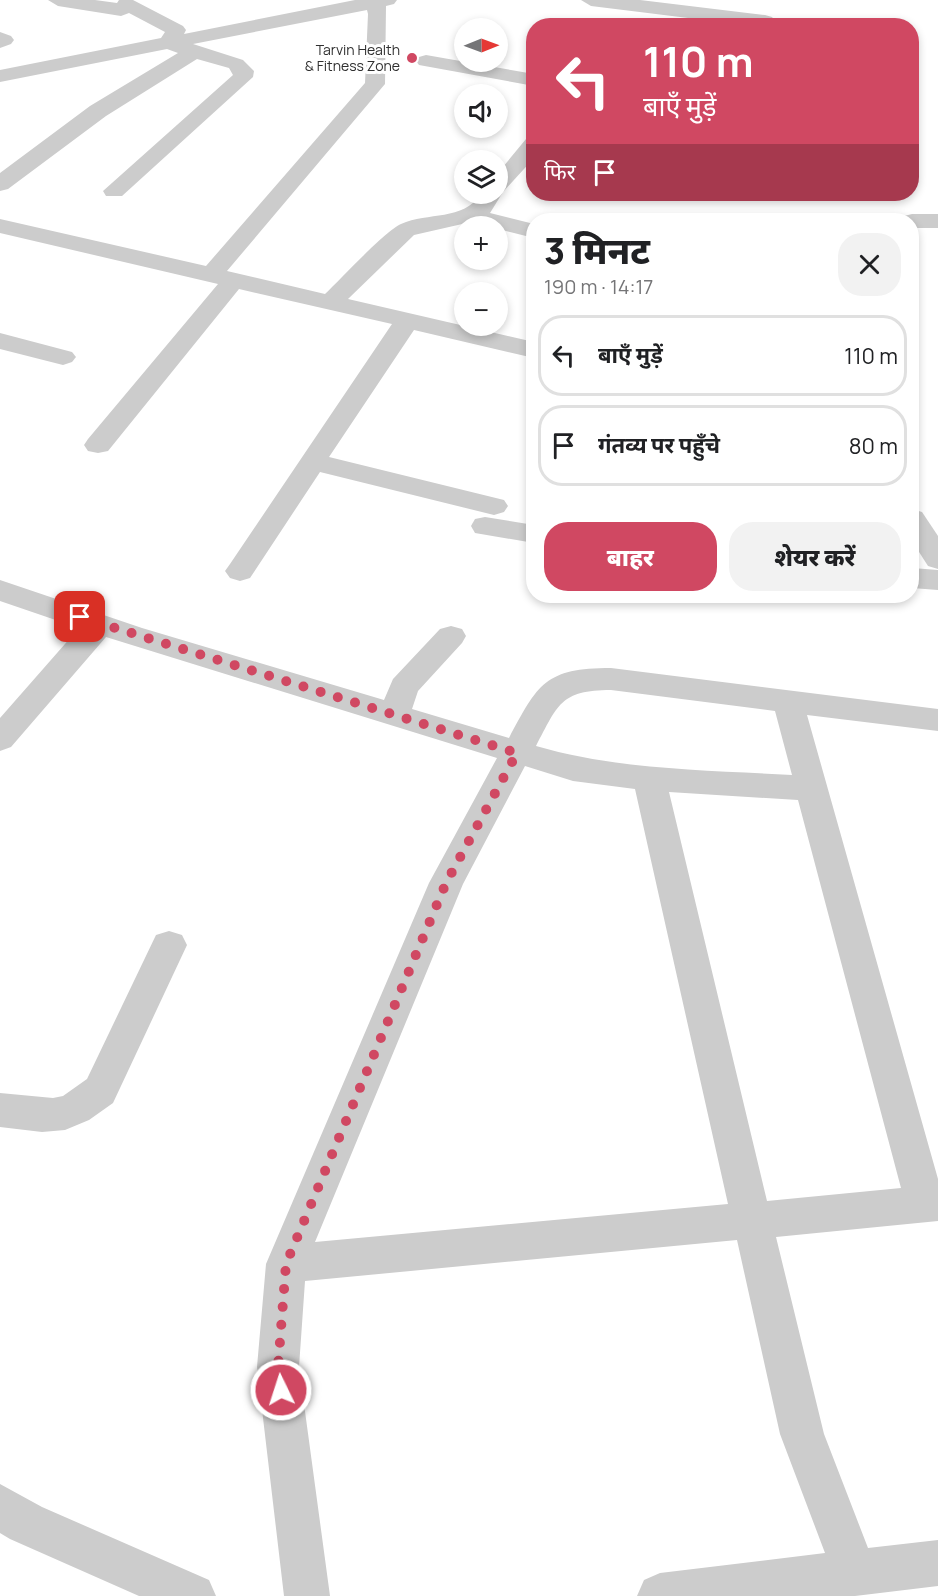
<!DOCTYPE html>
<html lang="hi">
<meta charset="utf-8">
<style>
:root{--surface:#fff;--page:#f2f2f2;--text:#202124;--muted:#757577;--line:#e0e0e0;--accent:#d04862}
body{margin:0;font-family:Manrope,"Noto Sans Devanagari",sans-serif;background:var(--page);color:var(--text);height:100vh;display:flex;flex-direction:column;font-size:22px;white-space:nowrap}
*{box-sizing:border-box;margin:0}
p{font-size:20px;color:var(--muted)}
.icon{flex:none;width:33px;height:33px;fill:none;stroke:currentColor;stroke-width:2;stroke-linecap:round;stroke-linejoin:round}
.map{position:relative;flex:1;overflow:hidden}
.sheet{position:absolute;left:526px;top:213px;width:393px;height:390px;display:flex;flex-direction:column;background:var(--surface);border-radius:24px;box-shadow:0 3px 9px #0003}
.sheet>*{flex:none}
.guide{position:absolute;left:526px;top:18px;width:393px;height:183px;border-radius:24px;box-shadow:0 3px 9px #0003;background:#d04862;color:#fff;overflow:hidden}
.needle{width:39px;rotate:89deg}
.fabs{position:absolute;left:454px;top:18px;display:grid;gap:12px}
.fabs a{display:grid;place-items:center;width:54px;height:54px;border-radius:50%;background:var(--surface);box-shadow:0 3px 9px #0003;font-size:30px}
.pin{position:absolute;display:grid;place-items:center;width:51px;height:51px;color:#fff;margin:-26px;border-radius:12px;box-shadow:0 3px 9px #0006}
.me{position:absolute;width:66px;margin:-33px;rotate:356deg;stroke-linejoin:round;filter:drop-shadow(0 0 4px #0008)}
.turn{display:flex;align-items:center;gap:21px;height:126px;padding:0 18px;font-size:27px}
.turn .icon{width:78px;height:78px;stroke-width:2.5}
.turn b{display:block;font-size:42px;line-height:51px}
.then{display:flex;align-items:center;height:57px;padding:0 18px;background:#0003;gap:12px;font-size:22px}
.round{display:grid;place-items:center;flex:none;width:63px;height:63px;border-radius:24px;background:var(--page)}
.overview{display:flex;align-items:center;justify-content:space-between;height:102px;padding:0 18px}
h1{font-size:36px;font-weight:800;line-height:45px}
.cta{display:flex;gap:12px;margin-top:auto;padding:12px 18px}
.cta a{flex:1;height:69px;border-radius:24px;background:var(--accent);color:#fff;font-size:24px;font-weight:800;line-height:69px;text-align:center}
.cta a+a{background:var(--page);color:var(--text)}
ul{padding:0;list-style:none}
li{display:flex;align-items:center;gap:18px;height:81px;margin:0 12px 9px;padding:0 6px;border:3px solid var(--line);border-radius:24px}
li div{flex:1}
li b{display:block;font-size:22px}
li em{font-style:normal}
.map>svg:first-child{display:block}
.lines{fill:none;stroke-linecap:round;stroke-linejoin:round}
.street{fill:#ccc;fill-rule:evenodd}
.route{stroke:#d04862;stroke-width:10;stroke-dasharray:0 18}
.poi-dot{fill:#d04862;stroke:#fff;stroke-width:2}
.labels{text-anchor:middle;stroke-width:6;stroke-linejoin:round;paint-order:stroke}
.far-poi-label{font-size:14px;fill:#2f2f2f;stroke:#fff;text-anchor:end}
</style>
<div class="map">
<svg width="938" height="1596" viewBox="0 0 938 1596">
<rect width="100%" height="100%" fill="#fff"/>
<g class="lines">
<g class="street">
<path d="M48,0H95L117,3L119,0H133L183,26L186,30L184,34L355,0H397L394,4L386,6L385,84L227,271L325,294C341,279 385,231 401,224C428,212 463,221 481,194H498V173L526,139L534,137V158L503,192L490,213L534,224V238L498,229V226L471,222L414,235L348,299L534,342V358L414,330L329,457L504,500L508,506L504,512L494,515L320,472L250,578L240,581L230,578L225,571L230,564L392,324L239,289L108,451L98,453L88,451L84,445L88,439L218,284L0,233V219L206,266L365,83L368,14L367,10L193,44L243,60L254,71L253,77L122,196H106L103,191L233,75L229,68L197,59L106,116L8,189L0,191V173L90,106L178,53L167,49L0,82V70L161,38L165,32L129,13L121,16L58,6Z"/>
<polygon points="581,0 640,0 765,15 772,17 775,21 771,26 753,26 591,6"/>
<polygon points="0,32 11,36 14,40 11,44 0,48"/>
<polygon points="426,55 534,74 534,86 419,65 416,61 419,57"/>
<polygon points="912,214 938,214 938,228 912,228 912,220 901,220 904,216"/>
<polygon points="0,333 72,352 76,357 72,362 63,365 0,349"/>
<polygon points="912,509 922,512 938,536 938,569 928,566 912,541"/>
<polygon points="485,517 534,525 534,543 475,533 471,526 475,519"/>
<polygon points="912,568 938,570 938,590 912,588"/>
<path d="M0,580L142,628L384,700L393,679L440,629L451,626L462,629L466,636L462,643L418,691L412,709L509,738C538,684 545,668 611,668L938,709V731L807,715L938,1179V1221L776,1237L824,1434L868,1548L938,1540V1586L855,1596H637L644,1580L660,1573L825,1553L780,1434L737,1240L305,1281L299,1367L330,1596H284L257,1367L266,1264L429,883L497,758L106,637L11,747L0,751V718L79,628L0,601ZM611,690L775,711L792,775C707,770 618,770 536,746C558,705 560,690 611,690ZM525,766L573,781L635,789L728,1204L315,1242L463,884ZM669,792L798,800L901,1188L767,1201Z"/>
<polygon points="169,931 182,935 187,945 113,1103 89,1120 65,1130 42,1132 0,1127 0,1093 53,1098 63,1096 87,1079 156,935"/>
<polygon points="0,1484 42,1507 209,1580 216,1596 139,1596 10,1539 0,1533"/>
</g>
</g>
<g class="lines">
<polyline class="route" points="80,617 517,753 446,883 286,1264 278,1367 281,1390"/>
</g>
<circle class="poi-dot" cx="412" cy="58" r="6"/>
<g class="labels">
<g class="far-poi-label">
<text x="400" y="55">Tarvin Health<tspan x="400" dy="16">&amp; Fitness Zone</tspan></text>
</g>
</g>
</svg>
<div class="fabs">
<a><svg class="needle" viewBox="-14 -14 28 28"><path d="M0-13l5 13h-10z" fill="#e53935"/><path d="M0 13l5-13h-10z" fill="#757577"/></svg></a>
<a><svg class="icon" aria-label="sound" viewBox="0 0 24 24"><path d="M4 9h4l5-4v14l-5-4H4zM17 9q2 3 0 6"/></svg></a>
<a><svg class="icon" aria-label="layers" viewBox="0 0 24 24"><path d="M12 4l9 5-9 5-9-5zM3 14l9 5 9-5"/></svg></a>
<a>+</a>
<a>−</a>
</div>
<div class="pin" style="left:80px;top:617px;background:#d93025"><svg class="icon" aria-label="arrive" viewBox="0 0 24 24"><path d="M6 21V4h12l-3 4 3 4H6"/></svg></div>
<svg class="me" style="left:281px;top:1390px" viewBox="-20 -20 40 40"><circle r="17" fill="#d04862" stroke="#fff" stroke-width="3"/><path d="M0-11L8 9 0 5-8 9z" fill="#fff"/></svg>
<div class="guide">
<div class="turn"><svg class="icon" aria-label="left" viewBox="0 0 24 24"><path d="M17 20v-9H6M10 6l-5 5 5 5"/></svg><div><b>110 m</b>बाएँ मुड़ें</div></div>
<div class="then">फिर<svg class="icon" aria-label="arrive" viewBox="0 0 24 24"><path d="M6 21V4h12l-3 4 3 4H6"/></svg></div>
</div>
<section class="sheet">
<div class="overview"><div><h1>3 मिनट</h1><p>190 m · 14:17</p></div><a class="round"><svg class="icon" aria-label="close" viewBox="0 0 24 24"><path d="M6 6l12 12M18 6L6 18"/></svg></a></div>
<ul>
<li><svg class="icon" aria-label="left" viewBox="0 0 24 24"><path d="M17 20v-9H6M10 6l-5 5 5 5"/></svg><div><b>बाएँ मुड़ें</b></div><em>110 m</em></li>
<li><svg class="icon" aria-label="arrive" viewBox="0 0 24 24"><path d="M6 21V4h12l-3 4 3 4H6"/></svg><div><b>गंतव्य पर पहुँचे</b></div><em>80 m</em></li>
</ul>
<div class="cta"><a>बाहर</a><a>शेयर करें</a></div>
</section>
</div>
